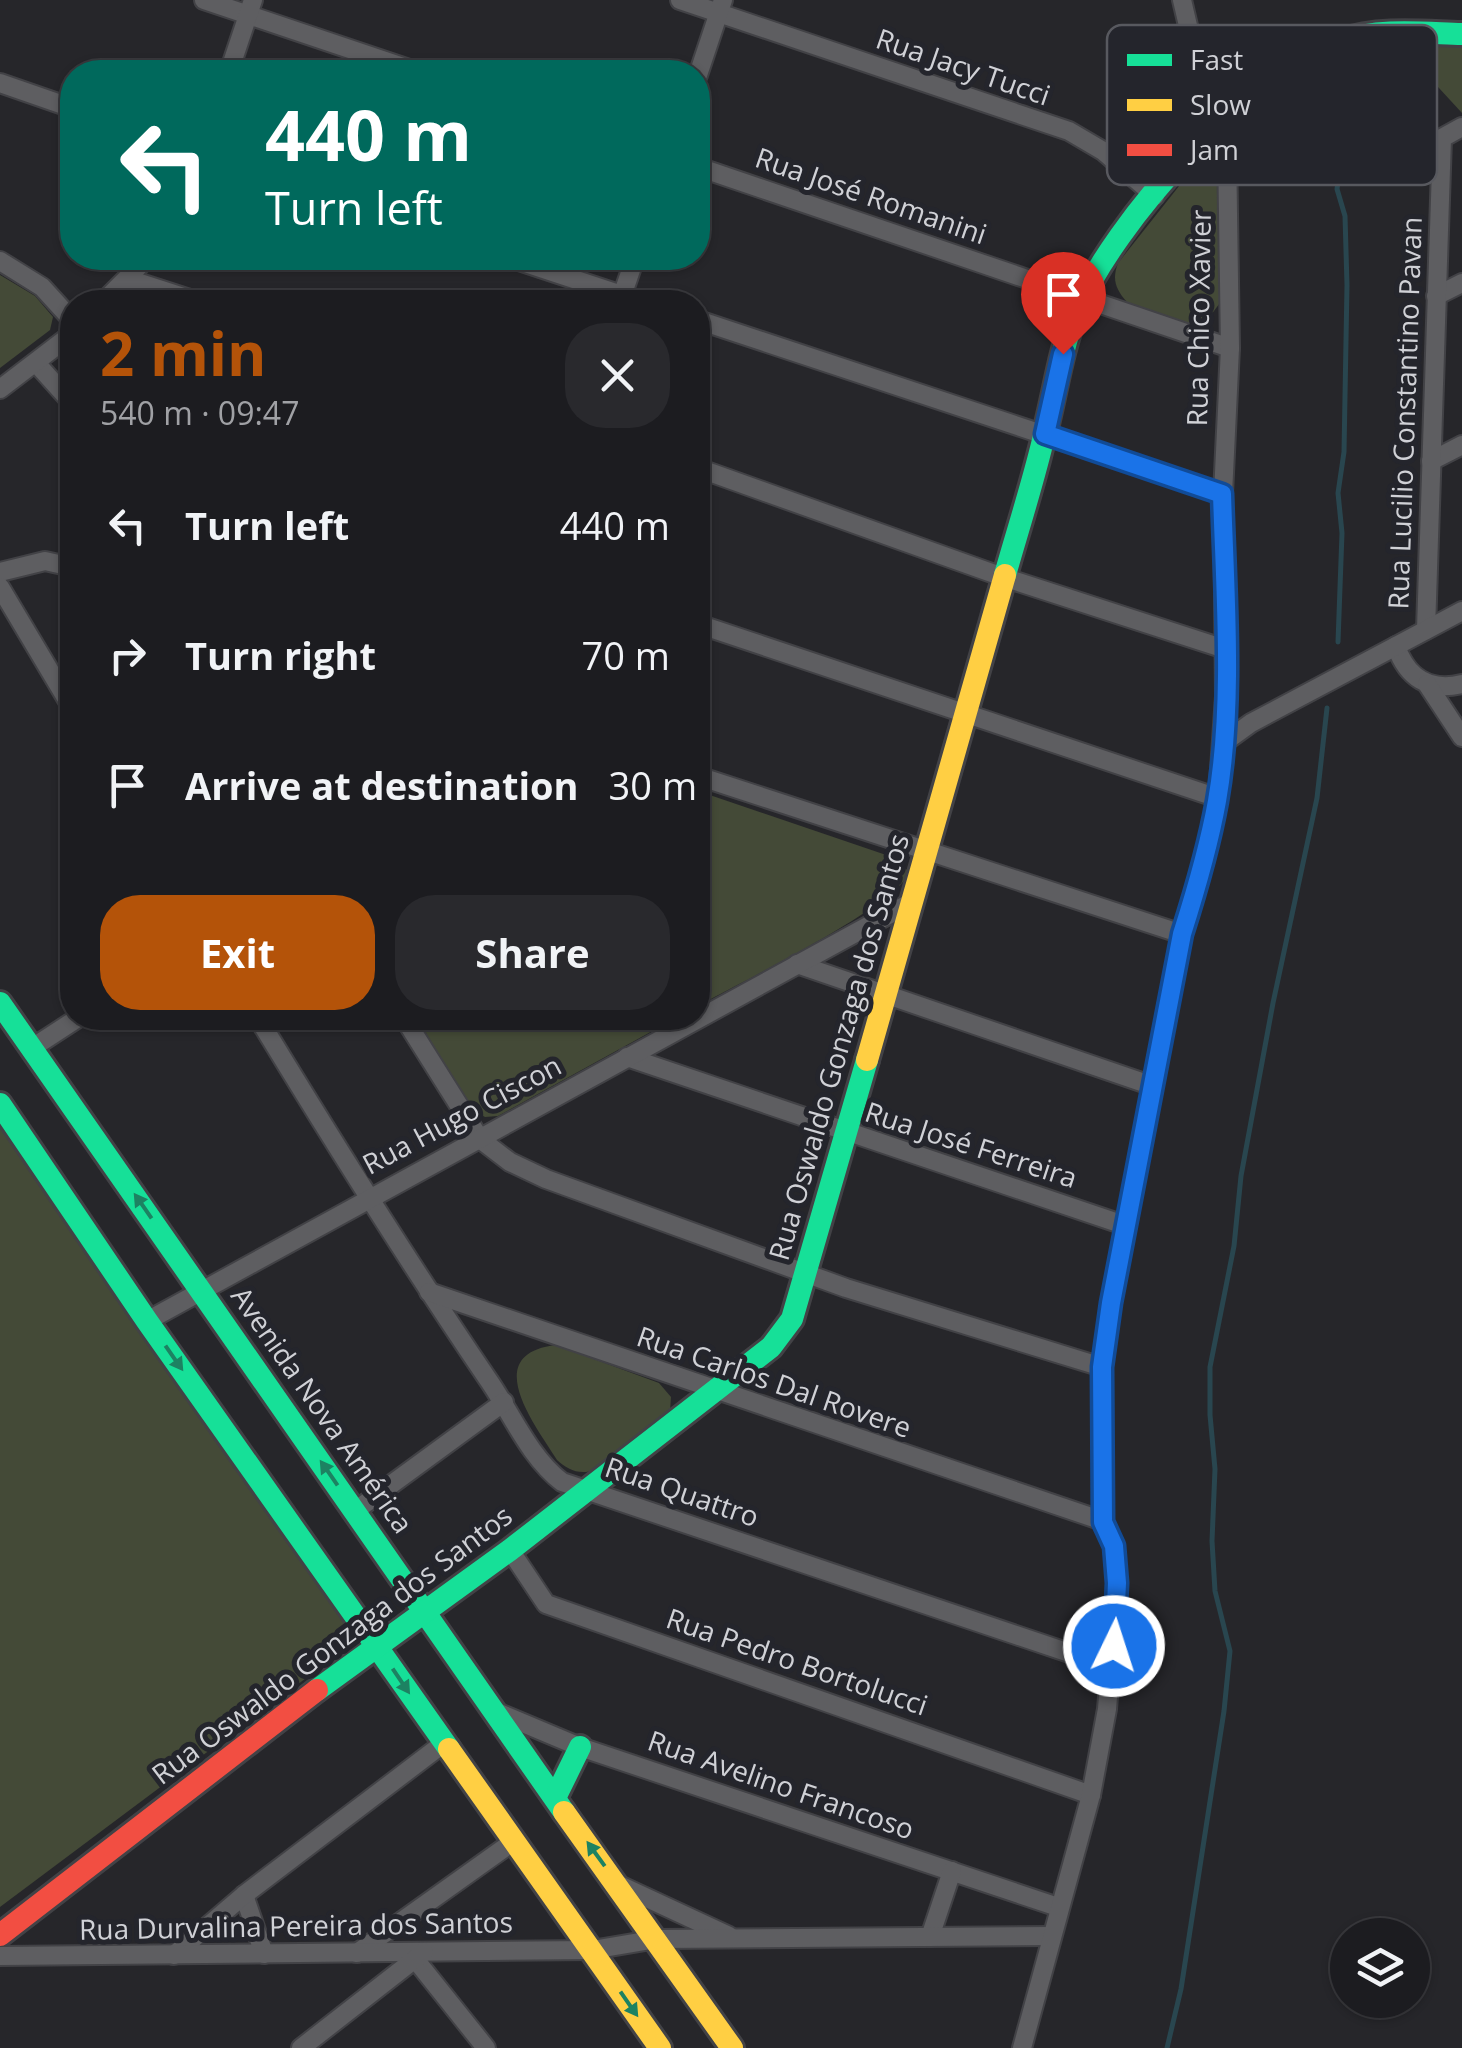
<!DOCTYPE html>
<meta charset="utf-8">
<style>
:root{--surface:#1c1c20;--page:#29292d;--text:#f1f3f6;--muted:#a0a1a5;--line:#3a3a3e;--accent:#b45309}
body{margin:0;font-family:"Open Sans",sans-serif;background:var(--page);color:var(--text);height:100vh;display:flex;flex-direction:column;font-size:38px;white-space:nowrap}
*{box-sizing:border-box;margin:0}
p{font-size:32px;color:var(--muted)}
.icon{flex:none;width:55px;height:55px;fill:none;stroke:currentColor;stroke-width:2;stroke-linecap:round;stroke-linejoin:round}
.map{position:relative;flex:1;overflow:hidden}
.drawer{position:absolute;left:60px;top:290px;width:650px;height:740px;display:flex;flex-direction:column;background:var(--surface);border-radius:40px;box-shadow:0 2px 8px #0004,0 0 0 2px var(--line)}
.drawer>*{flex:none}
.top-card{position:absolute;left:60px;top:60px;width:650px;height:210px;border-radius:40px;box-shadow:0 2px 8px #0004,0 0 0 2px var(--line);background:#00695c;color:#fff;overflow:hidden}
.fabs{position:absolute;left:1330px;top:1918px;display:grid;gap:20px}
.fabs a{display:grid;place-items:center;width:100px;height:100px;border-radius:50%;background:var(--surface);box-shadow:0 2px 8px #0004,0 0 0 2px var(--line);font-size:50px}
.pin{position:absolute;display:grid;place-items:center;width:85px;height:85px;color:#fff;margin:-102px -42px;border-radius:50% 50% 50% 0;rotate:-45deg;box-shadow:0 0 10px #0007}
.pin .icon{rotate:45deg}
.me{position:absolute;width:110px;margin:-55px;rotate:4deg;stroke-linejoin:round;filter:drop-shadow(0 0 8px #0008)}
.turn{display:flex;align-items:center;gap:35px;height:210px;padding:0 40px;font-size:45px}
.turn .icon{width:130px;height:130px;stroke-width:2.5}
.turn b{display:block;font-size:70px;line-height:85px}
.round{display:grid;place-items:center;flex:none;width:105px;height:105px;border-radius:40px;background:var(--page)}
.head{display:flex;align-items:center;justify-content:space-between;height:170px;padding:0 40px}
h1{font-size:60px;font-weight:700;line-height:75px;color:var(--accent)}
.button{display:flex;gap:20px;margin-top:auto;padding:20px 40px}
.button a{flex:1;height:115px;border-radius:40px;background:var(--accent);color:#fff;font-size:40px;font-weight:700;line-height:115px;text-align:center}
.button a+a{background:var(--page);color:var(--text)}
ul{padding:0;list-style:none}
li{display:flex;align-items:center;gap:30px;height:130px;padding:0 40px}
li div{flex:1}
li b{display:block;font-size:38px}
li em{font-style:normal}
.map>svg:first-child{display:block}
.green{fill:#444a37}
.lines{fill:none;stroke-linecap:round;stroke-linejoin:round}
.stream{stroke:#29464f;stroke-width:5}
.street-casing{stroke:#424246;stroke-width:22}
.fast-casing{stroke:#424246;stroke-width:28}
.slow-casing{stroke:#424246;stroke-width:28}
.jam-casing{stroke:#424246;stroke-width:28}
.street{stroke:#5e5e61;stroke-width:18}
.fast{stroke:#16e098;stroke-width:22}
.slow{stroke:#ffcf43;stroke-width:22}
.jam{stroke:#f24e42;stroke-width:22}
.oneway{fill:#1d8262}
.route-casing{stroke:#114b97;stroke-width:25}
.route{stroke:#1a73e8;stroke-width:18}
.labels{text-anchor:middle;stroke-width:10;stroke-linejoin:round;paint-order:stroke}
.street-label{font-size:28px;fill:#d0d1d6;stroke:#24252c}
.key{fill:#24252c;stroke:#58595f;stroke-width:2.5}
.key-label{font-size:28px;fill:#d0d1d6}
</style>
<div class="map">
<svg width="1462" height="2048" viewBox="0 0 1462 2048">
<rect width="100%" height="100%" fill="#26262a"/>
<g class="green">
<polygon points="1406,43 1462,44 1462,113 1404,50 1402,45"/>
<path d="M1202,171L1213,172L1221,181L1222,300L1211,315L1193,325L1127,302C1115,289 1112,279 1118,263L1187,176Z"/>
<polygon points="0,275 35,296 53,317 50,330 0,368"/>
<path d="M698,791L895,858L909,872C900,905 735,985 698,1006Z"/>
<polygon points="417,1018 676,1018 498,1116 485,1117 471,1109"/>
<polygon points="0,1122 357,1640 0,1907"/>
<path d="M556,1345L659,1383L671,1397L670,1412C660,1424 601,1471 586,1472C574,1473 565,1467 557,1460C537,1427 478,1354 556,1345Z"/>
</g>
<g class="lines">
<g class="stream">
<polyline points="1338,642 1342,533 1338,493 1344,452 1347,285 1345,216 1337,189 1343,146 1343,80"/>
<polyline points="1167,2048 1181,1989 1224,1711 1230,1651 1215,1591 1212,1541 1215,1469 1210,1415 1210,1367 1234,1246 1241,1176 1273,1003 1317,798 1327,708"/>
</g>
<defs>
<g id="street">
<polyline points="204,0 418,72"/>
<polyline points="680,0 1069,131 1103,151 1155,196"/>
<polyline points="229,72 253,0"/>
<polyline points="698,75 723,0"/>
<polyline points="0,83 72,108"/>
<polyline points="698,167 1230,348"/>
<polyline points="510,258 643,302"/>
<polyline points="0,261 42,287 72,320"/>
<polyline points="128,279 199,302"/>
<polyline points="1436,296 1462,283"/>
<polyline points="103,302 147,258"/>
<polyline points="620,302 635,258"/>
<polyline points="698,320 1223,494"/>
<polyline points="37,364 72,403"/>
<polyline points="0,389 72,334"/>
<polyline points="1431,461 1462,445"/>
<polyline points="698,468 1003,577 1225,649"/>
<polyline points="0,572 45,561 72,567"/>
<polyline points="0,587 72,708"/>
<polyline points="698,624 1218,798"/>
<polyline points="1426,630 1442,138 1462,127"/>
<path d="M1396,646C1407,678 1429,692 1462,684"/>
<polyline points="1427,684 1462,737"/>
<polyline points="1222,744 1251,723 1462,611"/>
<polyline points="698,776 1182,934"/>
<polyline points="797,964 1153,1086"/>
<path d="M258,1018C332,1140 407,1260 487,1378C511,1412 529,1457 562,1482L1111,1667"/>
<polyline points="404,1018 480,1139 510,1162 546,1179 846,1288 1102,1367"/>
<polyline points="32,1048 78,1018"/>
<polyline points="627,1057 1127,1226"/>
<polyline points="429,1292 1103,1521"/>
<polyline points="147,1321 910,903"/>
<polyline points="355,1511 504,1402"/>
<polyline points="510,1550 546,1604 1091,1795"/>
<polyline points="492,1710 580,1747 1058,1907"/>
<polyline points="617,1884 729,1936"/>
<polyline points="244,1895 264,1954"/>
<polyline points="930,1937 952,1871"/>
<polyline points="357,1953 514,1841"/>
<polyline points="174,1955 244,1895 444,1743"/>
<polyline points="0,1956 592,1950 657,1939 1052,1936"/>
<polyline points="415,1959 486,2048"/>
<polyline points="301,2048 424,1952"/>
<polyline points="1022,2048 1091,1795 1107,1709 1117,1583 1113,1546 1103,1521 1102,1367 1111,1303 1182,934 1200,877 1218,798 1225,696 1223,494 1230,348 1227,146 1224,118 1196,60 1182,0"/>
</g>
<g id="fast">
<path d="M1005,575C1018,529 1033,483 1044,436C1055,395 1060,352 1076,312C1114,221 1247,73 1342,41C1379,28 1423,33 1462,34"/>
<polyline points="0,1003 564,1812"/>
<polyline points="0,1104 147,1321 449,1749"/>
<polyline points="317,1690 510,1550 771,1347 792,1319 867,1060"/>
<polyline points="555,1798 580,1747"/>
</g>
<g id="slow">
<polyline points="867,1060 1005,575"/>
<polyline points="449,1749 660,2048"/>
<polyline points="564,1812 732,2048"/>
</g>
<polyline id="jam" points="0,1935 317,1690"/>
</defs>
<use href="#street" class="street-casing"/>
<use href="#fast" class="fast-casing"/>
<use href="#slow" class="slow-casing"/>
<use href="#jam" class="jam-casing"/>
<use href="#street" class="street"/>
<use href="#fast" class="fast"/>
<use href="#slow" class="slow"/>
<use href="#jam" class="jam"/>
</g>
<defs><path id="oneway-solid" d="M-6-.8H1V-3.2L6.5 0L1 3.2V.8H-6Z" transform="scale(2.5)"/></defs>
<g class="oneway">
<use href="#oneway-solid" transform="translate(143 1206) rotate(-125)"/>
<use href="#oneway-solid" transform="translate(174 1358) rotate(55)"/>
<use href="#oneway-solid" transform="translate(329 1473) rotate(-125)"/>
<use href="#oneway-solid" transform="translate(401 1681) rotate(56)"/>
<use href="#oneway-solid" transform="translate(596 1854) rotate(-126)"/>
<use href="#oneway-solid" transform="translate(629 2004) rotate(55)"/>
</g>
<g class="lines">
<defs>
<path id="route" d="M1063,354L1045,434L1222,494C1225,592 1234,704 1217,801C1209,846 1196,890 1182,934L1111,1303L1102,1367L1103,1522L1114,1546L1117,1583L1114,1646"/>
</defs>
<use href="#route" class="route-casing"/>
<use href="#route" class="route"/>
</g>
<g class="labels">
<g class="street-label">
<text transform="translate(963 67) rotate(19)" y="10">Rua Jacy Tucci</text>
<text transform="translate(871 196) rotate(19)" y="10">Rua José Romanini</text>
<text transform="translate(1199 318) rotate(-89)" y="10">Rua Chico Xavier</text>
<text transform="translate(1405 413) rotate(-88)" y="10">Rua Lucilio Constantino Pavan</text>
<text transform="translate(839 1047) rotate(-74)" y="10">Rua Oswaldo Gonzaga dos Santos</text>
<text transform="translate(462 1115) rotate(-28)" y="10">Rua Hugo Ciscon</text>
<text transform="translate(971 1145) rotate(18)" y="10">Rua José Ferreira</text>
<text transform="translate(774 1382) rotate(19)" y="10">Rua Carlos Dal Rovere</text>
<text transform="translate(322 1410) rotate(55)" y="10">Avenida Nova América</text>
<text transform="translate(682 1492) rotate(19)" y="10">Rua Quattro</text>
<text transform="translate(332 1645) rotate(-37)" y="10">Rua Oswaldo Gonzaga dos Santos</text>
<text transform="translate(797 1662) rotate(19)" y="10">Rua Pedro Bortolucci</text>
<text transform="translate(781 1785) rotate(19)" y="10">Rua Avelino Francoso</text>
<text transform="translate(296 1926) rotate(-1)" y="10">Rua Durvalina Pereira dos Santos</text>
</g>
</g>
<rect x="1107" y="25" width="330" height="160" rx="15" class="key"/>
<rect x="1127" y="54" width="45" height="12" fill="#16e098"/>
<rect x="1127" y="99" width="45" height="12" fill="#ffcf43"/>
<rect x="1127" y="144" width="45" height="12" fill="#f24e42"/>
<g class="key-label">
<text x="1190" y="70">Fast</text>
<text x="1190" y="115">Slow</text>
<text x="1190" y="160">Jam</text>
</g>
</svg>
<div class="fabs">
<a><svg class="icon" aria-label="layers" viewBox="0 0 24 24"><path d="M12 4l9 5-9 5-9-5zM3 14l9 5 9-5"/></svg></a>
</div>
<div class="pin" style="left:1063px;top:354px;background:#d93025"><svg class="icon" aria-label="arrive" viewBox="0 0 24 24"><path d="M6 21V4h12l-3 4 3 4H6"/></svg></div>
<svg class="me" style="left:1114px;top:1646px" viewBox="-20 -20 40 40"><circle r="17" fill="#1a73e8" stroke="#fff" stroke-width="3"/><path d="M0-11L8 9 0 5-8 9z" fill="#fff"/></svg>
<div class="top-card">
<div class="turn"><svg class="icon" aria-label="left" viewBox="0 0 24 24"><path d="M17 20v-9H6M10 6l-5 5 5 5"/></svg><div><b>440 m</b>Turn left</div></div>
</div>
<section class="drawer">
<div class="head"><div><h1>2 min</h1><p>540 m · 09:47</p></div><a class="round"><svg class="icon" aria-label="close" viewBox="0 0 24 24"><path d="M6 6l12 12M18 6L6 18"/></svg></a></div>
<ul>
<li><svg class="icon" aria-label="left" viewBox="0 0 24 24"><path d="M17 20v-9H6M10 6l-5 5 5 5"/></svg><div><b>Turn left</b></div><em>440 m</em></li>
<li><svg class="icon" aria-label="right" viewBox="0 0 24 24"><path d="M7 20v-9h11M14 6l5 5-5 5"/></svg><div><b>Turn right</b></div><em>70 m</em></li>
<li><svg class="icon" aria-label="arrive" viewBox="0 0 24 24"><path d="M6 21V4h12l-3 4 3 4H6"/></svg><div><b>Arrive at destination</b></div><em>30 m</em></li>
</ul>
<div class="button"><a>Exit</a><a>Share</a></div>
</section>
</div>
